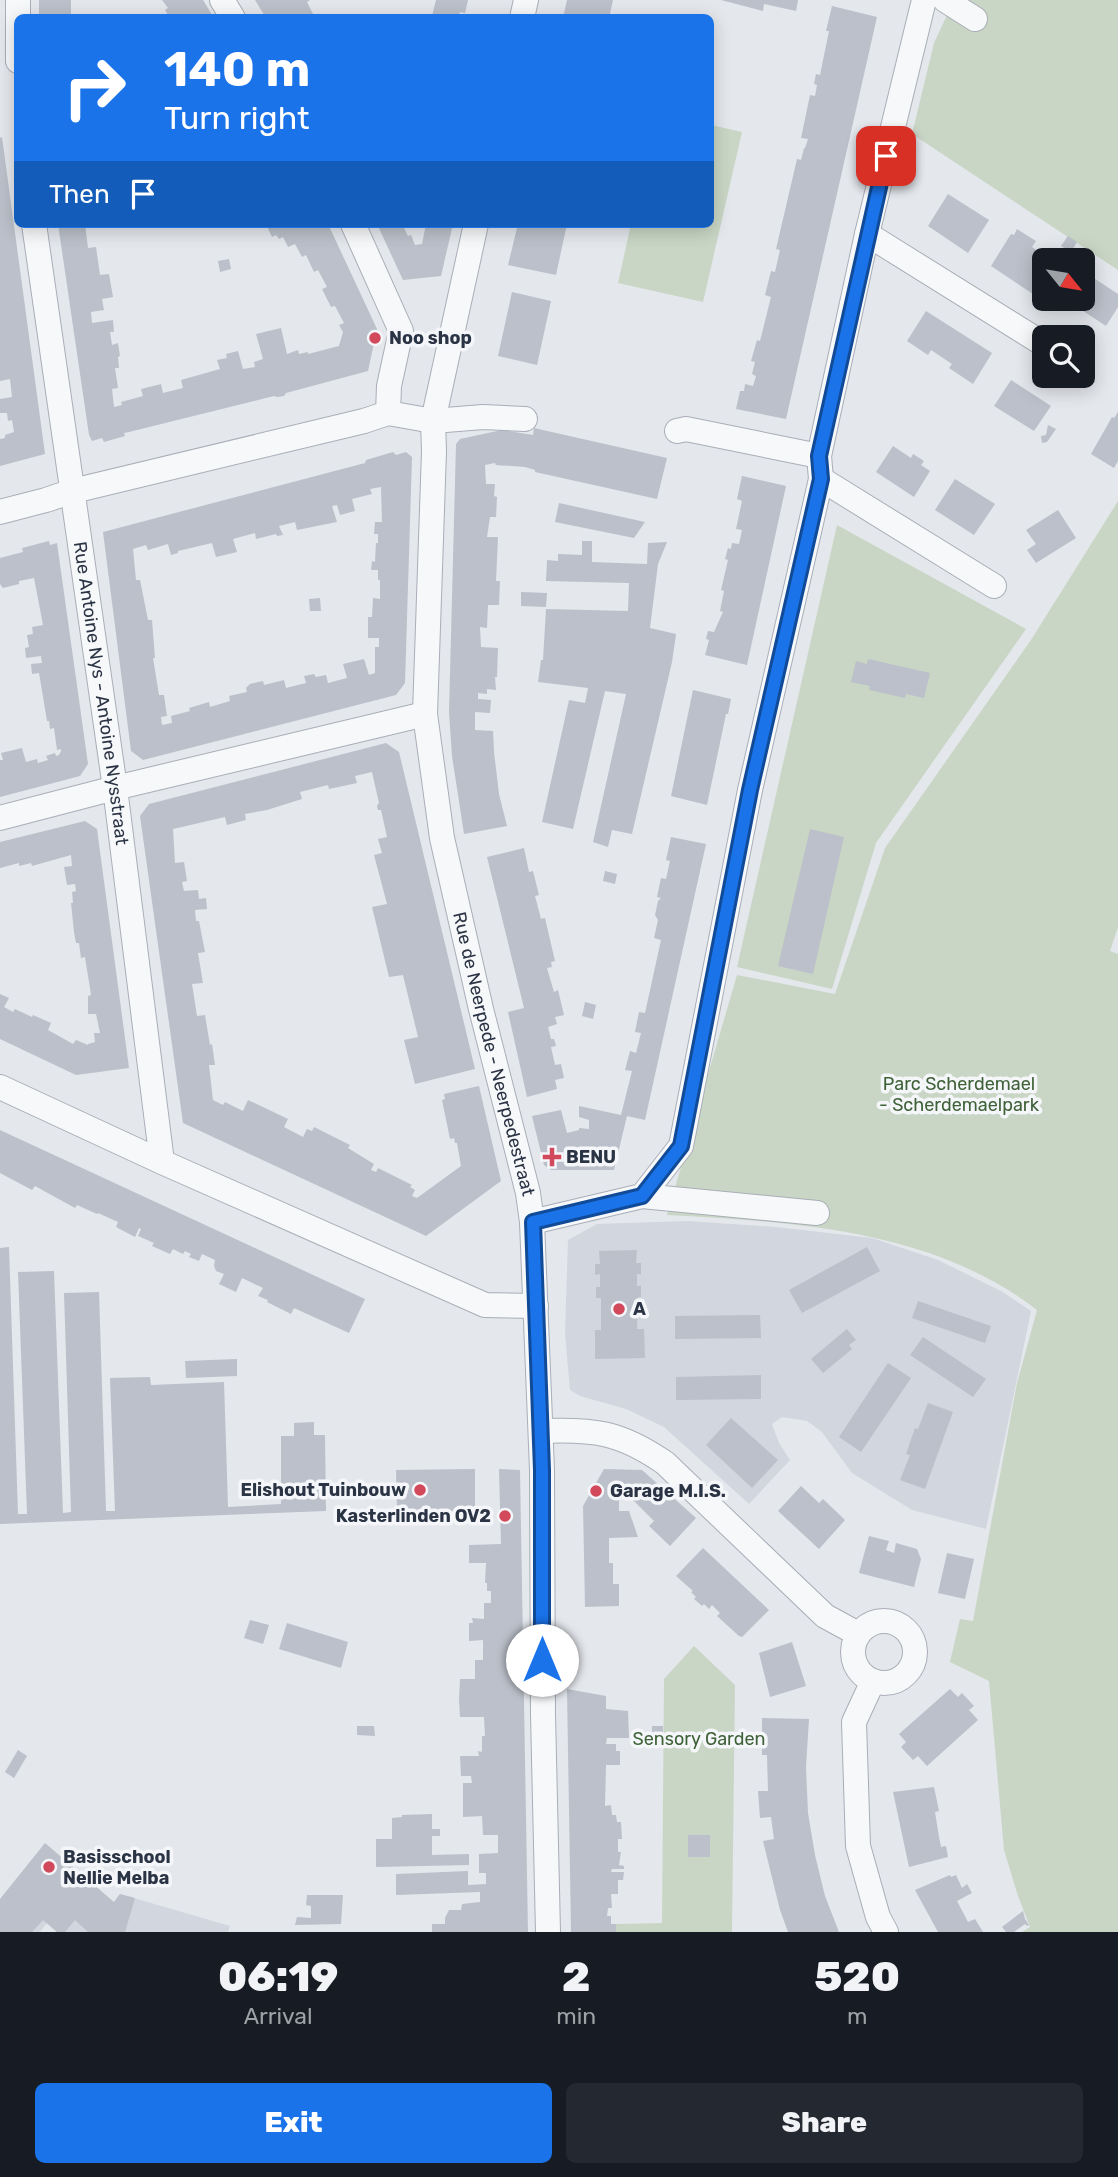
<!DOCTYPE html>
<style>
:root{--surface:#171b24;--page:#242831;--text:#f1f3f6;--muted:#9ea1a6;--accent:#1a73e8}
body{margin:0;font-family:Rubik,sans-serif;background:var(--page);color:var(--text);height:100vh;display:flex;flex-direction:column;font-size:26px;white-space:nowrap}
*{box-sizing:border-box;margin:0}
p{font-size:23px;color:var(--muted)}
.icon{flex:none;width:38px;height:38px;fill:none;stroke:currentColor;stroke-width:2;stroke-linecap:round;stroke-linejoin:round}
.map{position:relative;height:1932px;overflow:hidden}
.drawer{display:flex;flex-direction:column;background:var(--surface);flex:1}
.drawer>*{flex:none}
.banner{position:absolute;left:14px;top:14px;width:700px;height:214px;border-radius:10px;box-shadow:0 4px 18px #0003;background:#1a73e8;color:#fff;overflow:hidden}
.needle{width:46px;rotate:120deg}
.fabs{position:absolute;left:1032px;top:248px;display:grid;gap:14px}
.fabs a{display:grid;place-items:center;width:63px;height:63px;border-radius:10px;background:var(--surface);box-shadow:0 4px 18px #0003;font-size:35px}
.pin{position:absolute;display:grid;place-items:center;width:60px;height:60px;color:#fff;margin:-30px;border-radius:14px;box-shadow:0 4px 10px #0006}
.me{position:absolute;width:77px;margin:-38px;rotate:0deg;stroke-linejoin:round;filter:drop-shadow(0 0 5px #0008)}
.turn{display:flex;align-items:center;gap:24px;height:147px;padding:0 35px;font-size:32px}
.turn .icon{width:91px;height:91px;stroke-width:2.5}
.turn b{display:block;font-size:49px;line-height:60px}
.then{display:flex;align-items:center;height:66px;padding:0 35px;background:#0003;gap:14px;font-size:26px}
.eta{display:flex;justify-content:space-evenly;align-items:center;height:119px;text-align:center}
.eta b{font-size:42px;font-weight:800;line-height:49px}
.action{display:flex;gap:14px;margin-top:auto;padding:14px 35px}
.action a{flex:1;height:80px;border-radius:10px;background:var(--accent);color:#fff;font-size:28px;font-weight:800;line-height:80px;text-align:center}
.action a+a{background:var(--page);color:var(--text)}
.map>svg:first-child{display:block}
.built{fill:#d2d6de}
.green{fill:#c9d6c5}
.building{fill:#bbc0ca;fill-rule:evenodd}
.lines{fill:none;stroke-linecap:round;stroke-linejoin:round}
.minor-casing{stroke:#a9aeb7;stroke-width:26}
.minor{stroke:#f7f8fa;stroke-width:24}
.route-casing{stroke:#114b97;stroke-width:18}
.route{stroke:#1a73e8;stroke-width:12}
.poi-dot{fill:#d1495b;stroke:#f4f6f9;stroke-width:2.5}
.labels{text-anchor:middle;stroke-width:7;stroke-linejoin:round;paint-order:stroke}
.poi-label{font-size:18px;font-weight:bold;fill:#2b3445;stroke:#f4f6f9;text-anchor:start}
.street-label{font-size:18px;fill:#2b3445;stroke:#f4f6f9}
.park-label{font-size:18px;fill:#3f6138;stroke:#f4f6f9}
</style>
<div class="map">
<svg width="1118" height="1932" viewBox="0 0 1118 1932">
<rect width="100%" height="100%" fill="#e4e7ec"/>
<g class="built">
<polygon points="688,1221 776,1227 872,1238 938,1260 1001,1291 1031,1311 986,1529 912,1510 852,1473 822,1432 807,1421 782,1417 772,1424 779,1443 790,1460 749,1504 664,1427 626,1409 580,1396 570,1390 565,1333 568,1240 597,1224"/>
<polygon points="120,1894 230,1926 228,1932 57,1932 47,1923 40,1932 0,1932 0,1899 114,1902"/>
</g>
<g class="green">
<polygon points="954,0 1118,0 1118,270 912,134 934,43"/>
<polygon points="711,125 742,132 703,302 618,283 631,224 710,224"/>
<path d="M1118,501V927L1110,951L1118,954V1932H1022L1030,1927L1018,1896L1004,1850L989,1681L950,1662L960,1619L973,1621L1017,1383L1037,1310C932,1229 794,1222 667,1215L737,975L835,994L885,848L1031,640Z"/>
<polygon points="837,525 1026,629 876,843 832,989 737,967"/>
<polygon points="694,1646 735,1685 732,1932 616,1932 616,1924 662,1923 664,1679"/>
</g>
<g class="building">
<rect x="39" y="0" width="32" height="18"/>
<polygon points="162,0 203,0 214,18 170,18 165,10 168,8"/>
<polygon points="255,0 310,0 307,2 315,18 266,18"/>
<polygon points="436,0 468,0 465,13 460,12 458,18 432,16"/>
<polygon points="567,0 613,0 609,18 563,18"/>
<polygon points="721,0 798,0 796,11 764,4 763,11"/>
<polygon points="832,6 877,17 786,419 736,409 740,391 744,391 745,384 753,386 756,376 752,374 755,362 751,361 757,340 760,341 771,297 765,295 771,271 775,272 780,250 776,249 797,159 801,160 804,148 805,148 808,139 801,138 810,95 815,96 817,85 814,84 816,74 820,75 829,31 826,31"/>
<polygon points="2,137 45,454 0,466 0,439 5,438 5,435 14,432 12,420 8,421 7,413 0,413 0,399 12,397 10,379 0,381 0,138"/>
<polygon points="948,194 989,220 968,253 928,226"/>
<polygon points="58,224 85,224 88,248 96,247 100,275 109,274 113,297 102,299 104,310 91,312 92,323 113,320 114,332 110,332 112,345 118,343 120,356 118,357 119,368 115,368 118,388 112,389 114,407 122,405 121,402 143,396 141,389 161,384 163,393 183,388 181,380 220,369 217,360 227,358 226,354 238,351 243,369 255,367 254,362 263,359 256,334 281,328 287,354 298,350 299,354 308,352 308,354 339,346 343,332 339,325 344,323 335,306 331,307 322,289 327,287 318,270 314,272 306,255 302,257 295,244 288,247 283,237 279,239 276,235 272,237 266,224 328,224 377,329 368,371 286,393 284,396 277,397 274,396 129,432 124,433 125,436 104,442 102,438 92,441 89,435"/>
<polygon points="377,224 402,224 408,236 411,235 415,245 422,244 426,224 453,224 441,276 403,280"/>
<polygon points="518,224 567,224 556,275 508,265"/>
<polygon points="1017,229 1036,241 1032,247 1053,261 1045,261 1045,275 1033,294 991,266 1011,234 1014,235"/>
<polygon points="1068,236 1077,242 1071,252 1061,246"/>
<polygon points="229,259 231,269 220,272 218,261"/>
<polygon points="1083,271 1118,294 1118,307 1106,326 1065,299 1083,299"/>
<polygon points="512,292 551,301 537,365 498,356"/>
<polygon points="926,311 992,353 973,384 949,368 952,364 931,350 928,355 907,341"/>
<polygon points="1011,380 1051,406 1034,431 994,406"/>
<polygon points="1118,412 1118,461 1114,468 1091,454 1112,417 1114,418"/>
<polygon points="1048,425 1056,429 1047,442 1042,443 1041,436 1046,435"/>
<polygon points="534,428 667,458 657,499 535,472 535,470 525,467 496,465 495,463 485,465 486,484 495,484 494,496 497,497 496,517 490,517 487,537 498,537 496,581 500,581 499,605 488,605 487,628 480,627 481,647 498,648 497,677 495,677 496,690 487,689 487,694 478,693 478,699 491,700 490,713 475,712 475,730 493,731 494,752 499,794 507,826 464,834 452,756 449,712 456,444 460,439 502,430 533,435"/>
<polygon points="893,446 911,458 913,454 924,461 921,465 930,471 914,497 876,472"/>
<path d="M393,452L396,455L406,452L412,457L405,683L396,695L143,760L131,751L103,532L365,463L366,460ZM381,487L382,522H375L374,534H378V543H376L375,562L372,561L371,570H378V580H380V599L373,598L372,617H368V638H379V647H375V673L369,675L364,659L343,664L347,678L328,683L326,675L316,677L314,674L304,676L306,683L286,688L284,680L264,685L263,681L250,684L246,688L247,692L229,696L230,701L210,707L209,702L189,708L190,711L171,716L172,723L162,725L161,717L167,716L164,695H159L153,658H155L152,620H148L140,580H136L133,549L146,545L148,550L168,544L171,555L178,553V551L212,543L216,557L237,552L233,539L255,533L256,539L276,534L277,536L283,535L279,526L295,522L297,530L337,522L332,506L337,505L340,515L355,511L352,499L372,494L370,489Z"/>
<polygon points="742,476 786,486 747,665 705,655 709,640 706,639 708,631 714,632 723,612 720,611 724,591 721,590 728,560 725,559 728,548 731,549 732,543 739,544 742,530 736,529 742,501 737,499"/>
<polygon points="955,479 995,504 974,535 935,510"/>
<polygon points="559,503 645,522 634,538 555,522"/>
<polygon points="1058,510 1076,538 1036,563 1027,550 1036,544 1026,530"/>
<polygon points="49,541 50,545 57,543 88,764 80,776 0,797 0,760 3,760 1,753 22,748 26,762 37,759 38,763 48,760 46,756 55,753 56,756 59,755 61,751 61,749 57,750 54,728 50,729 49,721 47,721 39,673 32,674 31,664 42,663 41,656 26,658 25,648 29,647 27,635 33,634 32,627 43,625 34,578 19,581 19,584 3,588 0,584 0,558 23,552 22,548"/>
<polygon points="582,541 592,541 592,562 647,564 648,543 667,542 658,564 650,628 676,634 672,662 632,834 612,830 608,847 593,842 626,694 605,691 573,829 542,822 569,700 585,703 588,688 538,682 541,660 543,660 546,609 628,611 629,583 546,581 547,560 558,561 558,554 582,555"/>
<polygon points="521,592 547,593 546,607 521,606"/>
<polygon points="320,598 321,611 310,611 309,599"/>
<polygon points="868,659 930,673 924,698 906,694 905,698 874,691 869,690 870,686 851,682 856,661 867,664"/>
<polygon points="693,690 731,699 728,714 726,714 707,805 671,796"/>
<polygon points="386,743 399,752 475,1069 415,1084 404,1040 418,1037 403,975 389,977 372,907 387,904 374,855 382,853 378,839 387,837 381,810 378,810 377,806 379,803 372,772 355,776 357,783 329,789 328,785 300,792 302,799 267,810 245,814 246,820 227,825 225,817 173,829 175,863 184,862 187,881 182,882 184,891 198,890 199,899 206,898 207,909 195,910 196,921 199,921 205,952 198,953 203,983 192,984 197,1016 205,1015 210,1045 212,1044 215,1065 209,1065 213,1100 223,1105 225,1102 243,1111 248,1100 288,1119 284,1127 303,1137 307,1129 312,1131 314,1127 350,1145 348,1148 374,1164 371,1170 376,1172 378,1168 412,1185 410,1187 415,1190 412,1196 417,1198 461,1166 457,1143 455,1143 454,1138 450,1139 442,1100 445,1099 444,1094 479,1086 501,1181 426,1236 183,1123 140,816 149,804"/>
<polygon points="85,821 97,829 129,1068 76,1075 0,1039 0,994 9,998 4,1007 13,1012 15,1009 32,1017 33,1015 51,1023 48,1030 73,1044 76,1040 88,1045 88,1044 95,1042 94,1033 100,1033 96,1014 88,1014 88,996 91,995 85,957 81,958 79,943 76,943 74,932 71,903 73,903 72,892 76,891 75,884 67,885 64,867 72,866 71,855 32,866 31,863 19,866 19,863 0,868 0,842"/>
<polygon points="810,829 844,837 813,974 778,966"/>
<polygon points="671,837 706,844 645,1120 627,1116 614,1170 551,1170 544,1165 532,1116 561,1110 567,1133 579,1130 579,1128 589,1129 589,1120 579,1117 579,1106 621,1115 632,1071 625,1070 630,1051 636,1053 641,1033 635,1032 639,1012 645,1013 661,940 654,938 658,920 655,915 658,901 661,898 657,897 661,878 666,879 670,861 666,860"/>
<polygon points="524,848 529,872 533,871 539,895 535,896 541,919 545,918 555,961 551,962 552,967 547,968 554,992 558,990 564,1015 555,1017 557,1024 548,1027 551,1039 554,1039 556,1046 551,1047 555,1065 561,1064 564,1078 555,1080 557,1089 527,1097 508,1012 524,1008 487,857"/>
<polygon points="605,871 617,874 615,884 603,881"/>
<polygon points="585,1002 596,1005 593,1019 582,1016"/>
<polygon points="0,1130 365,1299 349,1333 294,1308 291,1314 267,1302 268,1300 258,1296 263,1288 242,1278 236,1292 219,1284 224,1274 216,1271 214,1266 215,1260 202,1254 199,1261 189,1257 191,1254 185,1251 183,1254 173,1249 170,1254 152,1246 154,1243 138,1236 141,1229 139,1228 135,1237 116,1227 118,1222 98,1213 97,1214 77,1205 75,1208 35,1186 32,1190 0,1173"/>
<polygon points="9,1247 18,1514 27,1514 18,1272 54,1271 63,1513 71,1512 64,1293 99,1292 106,1511 115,1511 110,1378 150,1377 151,1385 224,1382 228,1507 281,1504 281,1436 294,1436 294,1423 314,1422 314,1435 325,1435 326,1511 0,1524 0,1248"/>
<polygon points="867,1247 880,1271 802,1313 789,1290"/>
<polygon points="637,1250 636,1263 641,1263 641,1274 637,1274 637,1286 641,1286 641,1297 638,1297 637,1329 644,1329 645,1358 595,1359 595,1330 601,1330 601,1298 596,1298 596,1287 600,1287 600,1274 595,1275 595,1264 600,1264 599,1251"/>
<polygon points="918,1301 991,1326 985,1343 912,1318"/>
<polygon points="760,1315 761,1338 675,1339 675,1316"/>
<polygon points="847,1329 856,1340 849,1345 852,1349 823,1373 811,1359"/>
<polygon points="923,1337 986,1379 973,1397 910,1355"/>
<polygon points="237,1359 237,1376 186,1378 185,1361"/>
<polygon points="888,1363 911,1378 861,1452 839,1437"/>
<polygon points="761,1375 761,1399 676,1400 676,1377"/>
<polygon points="928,1403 953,1412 925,1489 900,1480 910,1455 906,1454 915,1428 918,1429"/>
<polygon points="731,1418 778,1460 752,1488 706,1445"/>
<polygon points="475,1469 475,1512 397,1512 396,1470"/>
<polygon points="499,1469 520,1470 528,1932 432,1932 432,1924 445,1924 445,1918 449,1910 461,1910 462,1904 480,1902 480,1892 396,1895 396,1874 468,1871 468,1885 486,1884 486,1873 479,1873 479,1854 498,1853 498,1835 483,1835 482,1816 463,1817 463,1783 472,1783 471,1776 461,1776 460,1756 479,1756 478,1751 482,1752 482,1736 485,1736 484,1717 460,1717 459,1699 460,1679 475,1679 475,1660 483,1660 483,1640 469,1641 469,1623 473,1623 472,1618 484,1619 484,1603 491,1603 491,1591 487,1591 487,1583 485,1583 486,1563 469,1563 469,1545 501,1544"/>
<polygon points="604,1469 642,1470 696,1518 670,1546 649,1526 654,1521 630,1497 619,1498 619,1511 629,1511 638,1537 609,1538 609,1563 613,1563 613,1584 619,1584 619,1606 585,1607 583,1506"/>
<polygon points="801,1486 819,1503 823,1499 845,1520 819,1549 778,1511"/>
<polygon points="869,1536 889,1541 886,1550 894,1553 896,1543 917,1549 921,1559 914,1587 859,1573"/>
<polygon points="703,1548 769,1610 742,1637 739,1636 717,1616 720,1613 712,1605 709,1609 704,1604 702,1606 694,1599 696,1597 691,1592 693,1591 676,1576"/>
<polygon points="947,1553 974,1559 965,1599 938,1593"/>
<polygon points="250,1620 269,1625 263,1644 244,1638"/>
<polygon points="287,1623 348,1642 341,1668 279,1649"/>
<polygon points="792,1642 806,1686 770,1697 759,1653"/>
<polygon points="567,1689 606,1696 606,1709 628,1711 629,1738 607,1738 606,1744 616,1744 616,1751 620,1751 620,1765 606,1765 605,1806 611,1805 612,1815 616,1815 617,1822 621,1822 622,1839 618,1839 618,1852 621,1852 619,1865 624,1866 624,1869 612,1869 611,1872 624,1872 623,1880 618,1880 618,1894 611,1894 612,1908 608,1908 607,1916 611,1916 611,1924 616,1924 616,1932 571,1932"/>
<polygon points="950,1689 958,1697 962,1693 974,1706 969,1710 978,1720 927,1766 918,1756 913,1760 901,1747 906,1742 899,1734"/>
<polygon points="762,1718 809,1719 806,1767 808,1813 815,1855 825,1896 839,1932 788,1932 780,1910 763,1841 774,1839 771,1817 760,1818 758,1791 768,1791 767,1755 762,1755"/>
<polygon points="357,1726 374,1726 375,1736 357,1735"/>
<rect x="652" y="1726" width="11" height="13"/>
<polygon points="18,1750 27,1756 14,1778 5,1772"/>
<polygon points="934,1787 939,1811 935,1812 939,1837 941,1847 946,1846 948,1857 909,1867 893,1792"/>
<polygon points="432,1814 432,1829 440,1829 440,1836 432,1836 432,1855 469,1854 469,1865 376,1867 376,1839 392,1839 392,1818 402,1817 402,1815"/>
<rect x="688" y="1835" width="22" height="22"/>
<polygon points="45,1843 114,1902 120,1894 135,1898 125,1932 88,1932 75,1920 65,1932 57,1932 43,1920 32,1932 0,1932 0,1899"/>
<polygon points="950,1875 951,1877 956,1875 962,1888 967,1884 972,1893 957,1901 968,1922 975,1919 983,1932 938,1932 915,1890"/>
<polygon points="307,1895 343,1895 341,1924 295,1925 297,1917 311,1918 311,1906 306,1905"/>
<polygon points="1023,1911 1025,1919 1029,1925 1027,1926 1025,1924 1014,1932 1006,1932 1002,1927"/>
</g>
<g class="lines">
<defs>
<g id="minor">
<polyline points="222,0 233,18"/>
<polyline points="945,0 975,19"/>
<polyline points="522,18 526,0"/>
<polyline points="18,61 18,0"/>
<path id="s1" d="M34,224L115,788L162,1162"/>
<polyline points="353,224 401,331 389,386 388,413"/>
<path id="s2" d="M476,224L433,421L434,451L425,714L442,838L481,1009L528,1193L532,1222L542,1470L543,1714L548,1932"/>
<polyline points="867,234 1045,345"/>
<polyline points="677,431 686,429 819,456"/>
<polyline points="821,479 994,586"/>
<polyline points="0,512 46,500 73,491 364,421 388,413 433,421 483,417 525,419"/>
<polyline points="0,818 115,788 425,714"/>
<polyline points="0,1087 162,1162 485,1305 536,1306"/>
<polyline points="642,1196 817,1213"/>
<polyline points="532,1222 642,1196 681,1146 750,790 821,479 819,456 867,234 924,0"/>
<path d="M541,1431C595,1429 620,1432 665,1463L825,1616L858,1634"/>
<circle cx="884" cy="1652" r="31"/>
<polyline points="873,1681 854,1722 858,1846 878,1917 886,1932"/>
</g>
</defs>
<use href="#minor" class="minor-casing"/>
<use href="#minor" class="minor"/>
</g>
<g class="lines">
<defs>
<polyline id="route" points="542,1660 542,1470 533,1222 642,1196 681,1146 750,790 821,479 819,456 886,156"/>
</defs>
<use href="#route" class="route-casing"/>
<use href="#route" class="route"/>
</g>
<g class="poi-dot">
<circle cx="375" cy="338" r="7"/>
<path d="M548.5 1146.5h7v7h7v7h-7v7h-7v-7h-7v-7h7z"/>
<circle cx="619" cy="1309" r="7"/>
<circle cx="420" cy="1490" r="7"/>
<circle cx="596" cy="1491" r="7"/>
<circle cx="505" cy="1516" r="7"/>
<circle cx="49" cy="1867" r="7"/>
</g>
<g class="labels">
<g class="poi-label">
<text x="389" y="344">Noo shop</text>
<text x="566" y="1163">BENU</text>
<text x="633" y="1315">A</text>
<text x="406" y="1496" text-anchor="end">Elishout Tuinbouw</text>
<text x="610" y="1497">Garage M.I.S.</text>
<text x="491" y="1522" text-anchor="end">Kasterlinden OV2</text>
<text x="63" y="1863">Basisschool<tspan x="63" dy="21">Nellie Melba</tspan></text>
</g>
<g class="street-label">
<text dy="6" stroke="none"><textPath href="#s1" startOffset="474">Rue Antoine Nys - Antoine Nysstraat</textPath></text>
<text dy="6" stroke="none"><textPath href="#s2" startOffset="842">Rue de Neerpede - Neerpedestraat</textPath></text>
</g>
<g class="park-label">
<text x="959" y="1090">Parc Scherdemael<tspan x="959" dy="21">- Scherdemaelpark</tspan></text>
<text x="699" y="1745">Sensory Garden</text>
</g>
</g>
</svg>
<div class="fabs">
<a><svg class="needle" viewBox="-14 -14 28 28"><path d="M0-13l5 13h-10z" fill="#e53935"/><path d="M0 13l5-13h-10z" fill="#9ea1a6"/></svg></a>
<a><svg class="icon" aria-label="search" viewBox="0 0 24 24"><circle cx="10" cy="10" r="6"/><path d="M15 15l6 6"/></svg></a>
</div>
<div class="pin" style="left:886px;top:156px;background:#d93025"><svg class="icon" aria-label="arrive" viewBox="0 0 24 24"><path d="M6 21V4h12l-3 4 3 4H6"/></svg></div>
<svg class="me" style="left:542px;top:1660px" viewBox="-20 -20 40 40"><circle r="19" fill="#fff"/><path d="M0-13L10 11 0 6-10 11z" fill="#1a73e8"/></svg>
<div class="banner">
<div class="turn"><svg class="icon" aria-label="right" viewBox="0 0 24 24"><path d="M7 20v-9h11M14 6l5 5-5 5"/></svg><div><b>140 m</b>Turn right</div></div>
<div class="then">Then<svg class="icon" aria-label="arrive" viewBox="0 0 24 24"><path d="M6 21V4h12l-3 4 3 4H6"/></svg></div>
</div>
</div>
<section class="drawer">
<div class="eta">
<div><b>06:19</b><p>Arrival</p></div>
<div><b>2</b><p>min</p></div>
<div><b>520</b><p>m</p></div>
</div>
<div class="action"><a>Exit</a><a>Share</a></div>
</section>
